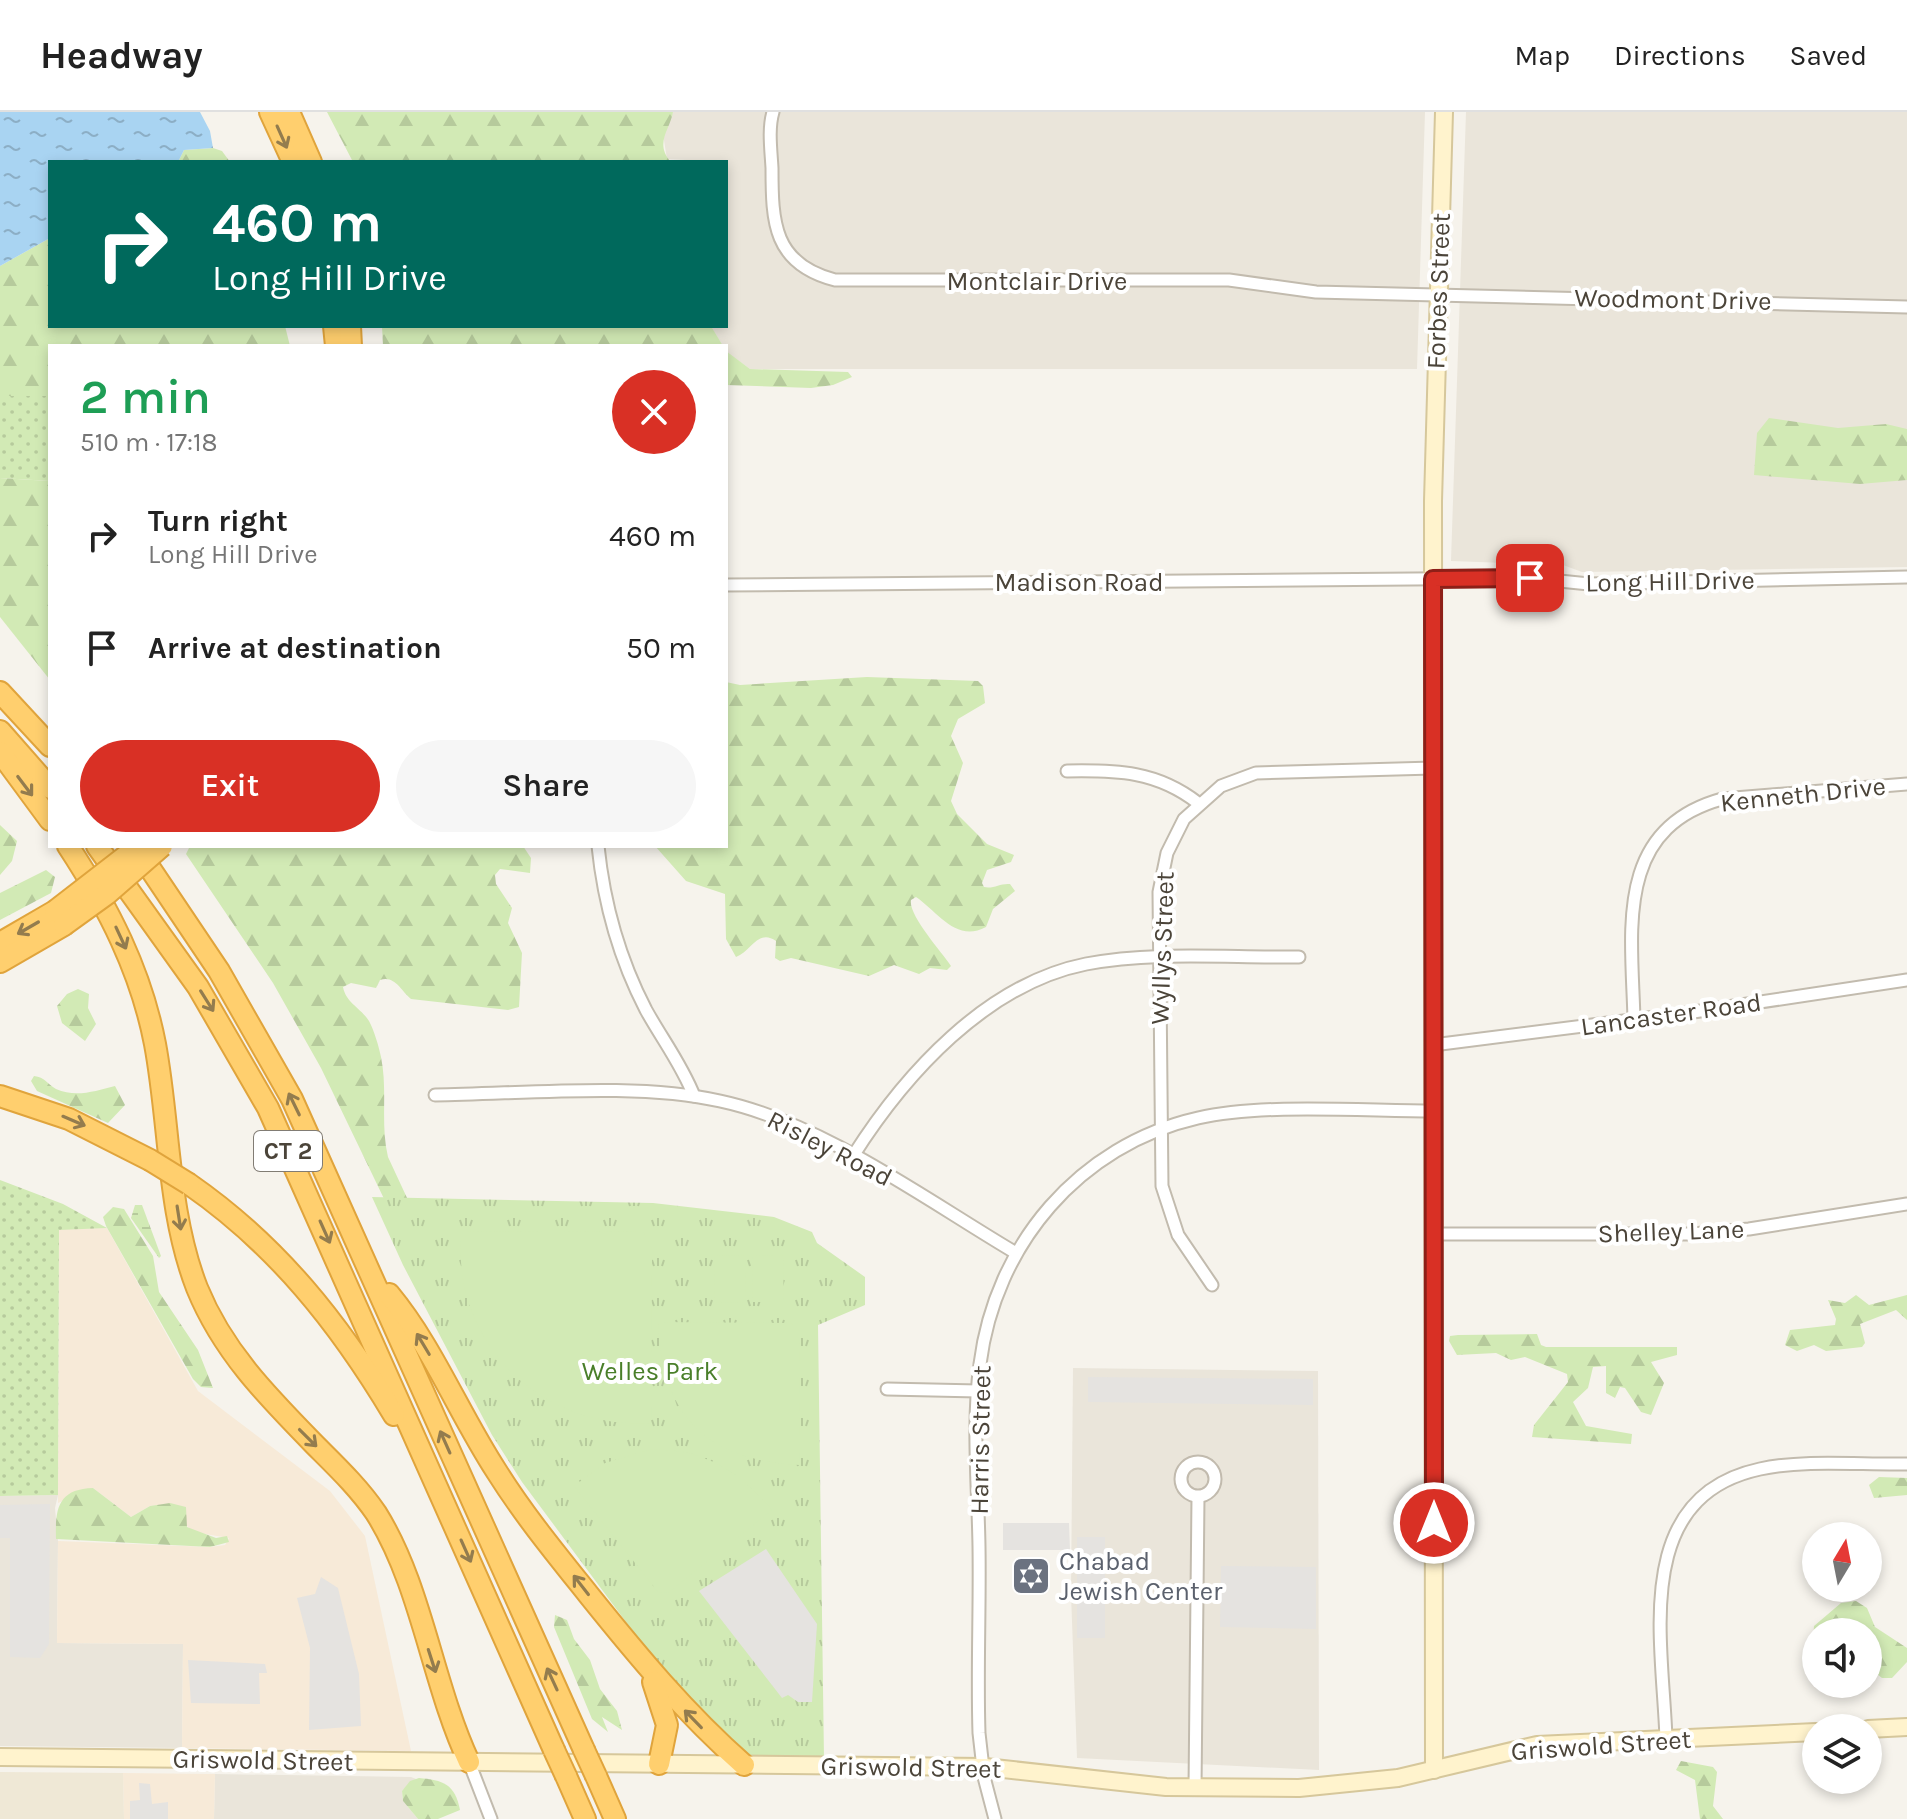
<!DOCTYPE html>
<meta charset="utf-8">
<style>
:root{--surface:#fff;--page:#f6f6f6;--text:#222;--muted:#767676;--line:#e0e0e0;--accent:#d93025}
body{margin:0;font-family:Karla,sans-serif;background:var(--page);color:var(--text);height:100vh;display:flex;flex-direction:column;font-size:30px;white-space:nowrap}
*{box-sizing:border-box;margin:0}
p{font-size:26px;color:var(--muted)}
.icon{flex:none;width:44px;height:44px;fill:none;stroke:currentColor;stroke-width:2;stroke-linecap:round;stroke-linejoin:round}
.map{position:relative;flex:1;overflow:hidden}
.panel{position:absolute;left:48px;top:232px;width:680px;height:504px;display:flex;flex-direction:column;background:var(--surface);border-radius:0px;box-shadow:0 4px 12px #0003}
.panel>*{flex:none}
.top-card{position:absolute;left:48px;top:48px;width:680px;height:168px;border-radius:0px;box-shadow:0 4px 12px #0003;background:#00695c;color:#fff;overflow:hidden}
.needle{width:52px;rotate:10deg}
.controls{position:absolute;left:1802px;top:1410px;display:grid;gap:16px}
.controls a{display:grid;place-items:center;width:80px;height:80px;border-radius:50%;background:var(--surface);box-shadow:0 4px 12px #0003;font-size:40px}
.pin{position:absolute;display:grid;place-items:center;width:68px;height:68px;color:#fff;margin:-34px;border-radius:16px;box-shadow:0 4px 12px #0006}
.me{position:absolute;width:88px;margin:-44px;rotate:0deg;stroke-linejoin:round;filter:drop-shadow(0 0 6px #0008)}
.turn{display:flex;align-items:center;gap:28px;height:168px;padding:0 32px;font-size:36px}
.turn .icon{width:104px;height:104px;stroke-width:2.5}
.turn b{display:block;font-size:56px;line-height:68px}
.round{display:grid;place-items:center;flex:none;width:84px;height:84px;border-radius:42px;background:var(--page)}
.summary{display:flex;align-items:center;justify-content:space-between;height:136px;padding:0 32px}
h1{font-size:48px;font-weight:600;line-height:60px;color:#1e9e55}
.button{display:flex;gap:16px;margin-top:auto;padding:16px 32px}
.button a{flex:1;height:92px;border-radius:48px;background:var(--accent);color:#fff;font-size:32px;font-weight:600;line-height:92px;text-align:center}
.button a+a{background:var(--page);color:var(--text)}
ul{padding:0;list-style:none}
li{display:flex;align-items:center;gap:24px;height:112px;padding:0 32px}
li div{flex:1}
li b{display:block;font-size:30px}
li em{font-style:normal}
header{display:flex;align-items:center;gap:48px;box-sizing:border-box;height:112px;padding:0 40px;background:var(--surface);border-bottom:2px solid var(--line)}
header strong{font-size:38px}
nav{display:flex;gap:44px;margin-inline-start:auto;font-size:28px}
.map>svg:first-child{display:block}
.residential{fill:#eae5da}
.commercial{fill:#f7ead8}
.education{fill:#efe8d6}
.grass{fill:url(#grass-dots)}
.forest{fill:url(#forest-firs)}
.wetland{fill:url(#wetland-marsh)}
.park{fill:url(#park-tufts)}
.pitch{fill:#d2eab5}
.parking{fill:#e5e3e0}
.water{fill:url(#water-ripples)}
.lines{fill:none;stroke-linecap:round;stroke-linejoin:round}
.street-casing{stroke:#c2bbae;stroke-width:15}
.secondary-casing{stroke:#d6c79b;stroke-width:20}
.highway-casing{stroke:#e0a43c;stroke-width:24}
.street{stroke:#fff;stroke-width:11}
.secondary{stroke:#fff3cd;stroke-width:16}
.highway{stroke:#ffcf6e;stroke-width:20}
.highway-bridge-casing{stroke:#e0a43c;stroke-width:24;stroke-linecap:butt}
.highway-bridge{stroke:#ffcf6e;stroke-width:20}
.oneway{stroke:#937c4e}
.route-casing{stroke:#8d1f18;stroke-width:20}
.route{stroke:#d93025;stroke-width:14}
.labels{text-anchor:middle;stroke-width:8;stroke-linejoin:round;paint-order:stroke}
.shield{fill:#fff;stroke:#817c74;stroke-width:2}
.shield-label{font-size:24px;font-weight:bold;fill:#4b4439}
.street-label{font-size:26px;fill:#4b4439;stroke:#fff}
.park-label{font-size:26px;fill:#4a7f2a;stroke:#fff}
.worship-label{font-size:26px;fill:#5b616d;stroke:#fff;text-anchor:start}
</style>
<header>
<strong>Headway</strong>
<nav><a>Map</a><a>Directions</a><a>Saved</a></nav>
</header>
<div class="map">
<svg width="1907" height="1707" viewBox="0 0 1907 1707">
<defs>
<pattern id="grass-dots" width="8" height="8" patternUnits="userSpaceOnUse" patternTransform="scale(2)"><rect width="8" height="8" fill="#d2eab5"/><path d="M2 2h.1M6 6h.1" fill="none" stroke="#b6ca9c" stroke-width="1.8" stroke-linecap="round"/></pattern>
<pattern id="forest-firs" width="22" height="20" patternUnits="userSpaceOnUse" patternTransform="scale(2)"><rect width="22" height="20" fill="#d2eab5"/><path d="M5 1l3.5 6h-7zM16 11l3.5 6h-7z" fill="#b6ca9c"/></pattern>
<pattern id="wetland-marsh" width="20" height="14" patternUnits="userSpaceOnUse" patternTransform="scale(2)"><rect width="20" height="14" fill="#d2eab5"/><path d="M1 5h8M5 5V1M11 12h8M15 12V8" fill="none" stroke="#b6ca9c"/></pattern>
<pattern id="park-tufts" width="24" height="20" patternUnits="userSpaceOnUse" patternTransform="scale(2)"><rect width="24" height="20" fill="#d2eab5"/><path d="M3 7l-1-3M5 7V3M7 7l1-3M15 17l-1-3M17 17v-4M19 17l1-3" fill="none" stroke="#b6ca9c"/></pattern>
<pattern id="water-ripples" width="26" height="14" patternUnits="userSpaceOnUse" patternTransform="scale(2)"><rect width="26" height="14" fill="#a9d4f2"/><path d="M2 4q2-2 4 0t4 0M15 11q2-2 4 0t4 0" fill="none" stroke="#8caec5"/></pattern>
</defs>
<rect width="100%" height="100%" fill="#f6f3ec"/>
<g class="residential">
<polygon points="673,0 1425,0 1417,257 750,257 726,240 711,214 726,214 726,50 667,47 663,22"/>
<polygon points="1466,0 1907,0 1907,455 1582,460 1563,453 1451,449"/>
<polygon points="1073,1256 1318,1259 1319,1658 1077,1646 1071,1482"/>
<polygon points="58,1383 55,1396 58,1429 57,1531 183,1532 182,1636 0,1634 0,1384"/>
<polygon points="215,1662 411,1665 416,1667 402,1679 403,1689 418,1707 214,1707"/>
</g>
<g class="commercial">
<polygon points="107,1116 198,1279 330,1379 365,1424 411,1639 182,1636 183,1532 57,1531 58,1429 210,1435 225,1433 229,1426 193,1420 185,1412 186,1396 170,1392 150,1394 131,1405 93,1376 58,1391 59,1117"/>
<polygon points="123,1661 215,1662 214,1707 124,1707"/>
</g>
<polygon class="education" points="0,1660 123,1661 124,1707 0,1707"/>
<g class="grass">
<polygon points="0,284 50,284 50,369 0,366"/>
<polygon points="0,1068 63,1092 107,1116 59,1118 58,1383 0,1384"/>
</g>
<g class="forest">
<path d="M327,0H673C670,18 654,31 671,50H353Z"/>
<polygon points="213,36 222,39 230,50 178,50 184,38"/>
<polygon points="50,126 50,214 285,214 290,234 50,234 50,284 0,284 0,154"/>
<polygon points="382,214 711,214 723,234 383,234"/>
<polygon points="726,239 750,257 848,260 852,265 833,273 811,276 726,273"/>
<polygon points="1769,306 1838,316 1886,312 1907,317 1907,368 1860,372 1754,363 1757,321"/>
<polygon points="0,366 50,369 50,568 0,505"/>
<path d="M867,565L978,569L983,574L985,591L958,607L951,624L963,651L951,689L957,702L987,732L1014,743L1011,750L987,758L982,771L984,775C994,777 1000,771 1010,772L1015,779L993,797L986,815C956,831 938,800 916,785L911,788C908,803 941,839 951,854L947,858L930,856L919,862L894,853L869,864L791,846L780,849L775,846L776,829C758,816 751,840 736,845L726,827L725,782L686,769L655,734H726V570L740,573Z"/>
<polygon points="0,713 17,729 12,749 0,763"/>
<path d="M190,734H523L531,746L530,761L500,757L495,763L496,772L512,796L508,811L522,841L519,895L508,898L411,887C401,879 395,863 380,868L376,876L351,871L343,875C346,891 361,896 369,909C374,918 379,935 381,945C388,979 380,1011 388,1045L474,1230L428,1178L321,956L273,871L186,742Z"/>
<polygon points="46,758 55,765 51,781 0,808 0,781"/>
<polygon points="78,877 89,882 88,896 96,912 85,929 62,911 57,894 67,882"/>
<path d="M34,964C45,965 47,972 56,977C76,986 95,979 115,974L125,993L108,1011L37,979L31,969Z"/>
<polygon points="113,1095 124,1097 153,1144 159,1180 198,1238 213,1276 201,1275 193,1267 106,1114 103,1105"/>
<polygon points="1856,1183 1869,1193 1907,1183 1907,1208 1896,1198 1860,1212 1865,1231 1862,1235 1826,1239 1814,1233 1797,1239 1785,1233 1790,1218 1835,1213 1836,1207 1828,1188 1845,1191"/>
<polygon points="1537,1222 1541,1233 1546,1235 1677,1235 1677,1243 1651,1250 1664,1271 1651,1303 1641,1300 1625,1276 1620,1275 1615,1286 1606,1281 1606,1254 1593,1255 1588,1276 1573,1290 1586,1314 1632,1322 1631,1332 1532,1325 1534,1313 1568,1270 1567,1262 1525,1245 1511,1248 1496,1241 1457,1243 1449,1229 1450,1224 1458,1223"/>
<polygon points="1879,1365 1907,1366 1907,1383 1874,1386 1869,1373"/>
<path d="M93,1376L131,1405L150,1394L170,1391L186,1395L187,1415L216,1426L227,1424L229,1430L210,1435L56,1427C55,1397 58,1377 93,1376Z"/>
<polygon points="1856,1489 1867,1496 1875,1515 1907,1536 1907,1550 1892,1566 1882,1566 1868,1555 1868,1520 1816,1520 1816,1530 1813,1528 1814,1514 1841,1491"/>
<polygon points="555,1503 567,1508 574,1527 590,1548 600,1577 617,1599 622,1618 602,1605 608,1620 592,1607 554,1515"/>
<polygon points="1681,1649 1713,1655 1717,1660 1713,1694 1723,1707 1700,1707 1695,1668 1676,1658"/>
<path d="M419,1666C443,1668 455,1672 460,1698L438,1707H418L403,1689L402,1679L410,1669Z"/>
</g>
<polygon class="wetland" points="135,1093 142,1093 161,1144 159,1146 131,1106"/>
<polygon class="park" points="372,1085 653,1091 774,1105 812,1120 817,1131 865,1165 865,1193 818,1213 824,1647 745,1646 675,1576 522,1370 492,1323 403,1153"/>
<g class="pitch">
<path d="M460,1119L643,1120L652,1136L651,1311C568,1316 492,1268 467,1186C461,1165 460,1142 460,1119Z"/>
<polygon points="715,1143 746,1144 745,1191 714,1190"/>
<polygon points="753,1143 784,1144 783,1190 752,1190"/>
<path d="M658,1210L791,1211L800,1219L799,1353C706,1348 661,1303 658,1210Z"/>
<path d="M649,1338C702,1335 739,1359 772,1398L668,1481L658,1480L574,1374L605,1351Z"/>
</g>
<g class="parking">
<polygon points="1088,1265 1313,1267 1313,1293 1088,1290"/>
<polygon points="50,1392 49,1532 40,1546 10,1545 10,1426 0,1426 0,1393"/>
<polygon points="1003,1411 1069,1411 1070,1438 1003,1438"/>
<rect x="1077" y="1425" width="28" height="101"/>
<polygon points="766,1437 817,1512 812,1590 798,1590 788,1583 782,1586 699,1479"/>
<polygon points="1221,1454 1316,1455 1316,1517 1220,1515"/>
<polygon points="321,1465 338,1476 359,1562 361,1614 309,1618 310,1536 297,1486 315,1482"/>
<polygon points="188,1548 265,1552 267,1561 259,1561 260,1592 191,1591"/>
<polygon points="139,1671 150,1672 152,1692 168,1690 168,1707 130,1707 130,1689 140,1688"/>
</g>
<polygon class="water" points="0,0 200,0 210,19 213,36 184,38 178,50 50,50 50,126 0,154"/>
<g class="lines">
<defs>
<g id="street">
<path d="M773,0C768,17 771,38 772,56C772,110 773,152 835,168H1229L1316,180L1907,195"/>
<polyline points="726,473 1530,466 1589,472 1907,465"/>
<path d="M1067,659C1117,658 1157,659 1198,691"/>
<path d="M598,734C604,792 619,846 646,898C662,927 682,953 694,984"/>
<path d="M1634,908C1632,820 1613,717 1722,687L1907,672"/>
<polyline points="1433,933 1687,901 1907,868"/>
<path d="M435,983C522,982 637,970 720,989C823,1011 926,1088 1016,1141"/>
<path d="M853,1044C905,962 986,872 1086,852C1154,839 1229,846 1299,845"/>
<polyline points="1434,1122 1692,1122 1749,1117 1907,1092"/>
<polyline points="1212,1173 1178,1123 1162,1074 1159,780 1167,741 1184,707 1221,674 1256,661 1433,656"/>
<polyline points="887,1277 978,1279"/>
<circle cx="1198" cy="1367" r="17"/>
<path d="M1666,1627C1663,1530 1630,1385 1760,1357C1806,1347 1860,1353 1907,1352"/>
<polyline points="469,1650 491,1707"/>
<polyline points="1195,1676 1198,1385"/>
<path d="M995,1707L984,1665L979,1621C977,1559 980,1496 979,1434C978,1374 972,1312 980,1252C995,1133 1079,1033 1198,1006C1265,991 1363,999 1434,999"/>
</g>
<g id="secondary">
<polyline points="1868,1617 1907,1615"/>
<polyline points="0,1645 985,1655 1166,1675 1299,1676 1398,1666 1537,1633 1816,1620"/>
<polyline points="1434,1658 1433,389 1444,0"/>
</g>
<g id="highway">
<polyline points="270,0 293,50"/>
<polyline points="289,0 311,50"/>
<polyline points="334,214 336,234"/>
<polyline points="350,214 351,234"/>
<polyline points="0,580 50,634"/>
<polyline points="0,619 50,676"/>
<polyline points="0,640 50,708"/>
<path d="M68,734C108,795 141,859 155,932C170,1012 167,1099 197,1176C223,1240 268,1285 316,1334C337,1355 359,1376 376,1401C422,1474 432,1571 469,1650"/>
<polyline points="97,734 198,875 268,996 554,1638"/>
<polyline points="137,737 219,859 292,987 584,1638"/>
<polyline points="0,831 55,799"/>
<polyline points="0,850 64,813"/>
<polyline points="0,984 69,1007 150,1048"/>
<path d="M189,1072C277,1133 339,1211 394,1303"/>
<path d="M389,1182C433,1235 459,1302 497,1360C524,1403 556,1442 588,1482C637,1543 685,1601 744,1653"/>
<polyline points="653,1570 667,1613 659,1652"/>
<polyline points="566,1664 585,1707"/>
<polyline points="596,1664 615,1707"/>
</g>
</defs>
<use href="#street" class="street-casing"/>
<use href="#secondary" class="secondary-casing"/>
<use href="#highway" class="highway-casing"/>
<use href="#street" class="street"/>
<use href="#secondary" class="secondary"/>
<use href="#highway" class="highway"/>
<defs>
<g id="highway-bridge">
<polyline points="55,799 139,734"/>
<polyline points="64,813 107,782 162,734"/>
<polyline points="150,1048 189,1072"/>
<polyline points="554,1638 566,1664"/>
<polyline points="584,1638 596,1664"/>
</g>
</defs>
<use href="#highway-bridge" class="highway-bridge-casing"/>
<use href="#highway-bridge" class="highway-bridge"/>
</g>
<defs><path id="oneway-shaft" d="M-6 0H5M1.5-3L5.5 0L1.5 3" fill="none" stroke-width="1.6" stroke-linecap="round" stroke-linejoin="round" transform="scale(2)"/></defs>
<g class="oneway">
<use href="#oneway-shaft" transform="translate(282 25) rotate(66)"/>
<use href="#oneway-shaft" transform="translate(25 674) rotate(53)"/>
<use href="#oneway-shaft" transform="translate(28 816) rotate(150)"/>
<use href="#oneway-shaft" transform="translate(121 826) rotate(65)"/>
<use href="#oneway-shaft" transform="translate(207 889) rotate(58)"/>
<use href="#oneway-shaft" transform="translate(294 992) rotate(-116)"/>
<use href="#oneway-shaft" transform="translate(74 1009) rotate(23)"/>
<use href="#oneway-shaft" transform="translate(179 1106) rotate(81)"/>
<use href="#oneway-shaft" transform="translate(325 1120) rotate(66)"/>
<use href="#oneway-shaft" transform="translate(423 1232) rotate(-121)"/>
<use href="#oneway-shaft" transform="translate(308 1326) rotate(45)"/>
<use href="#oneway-shaft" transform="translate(445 1330) rotate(-114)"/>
<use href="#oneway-shaft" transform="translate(466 1439) rotate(66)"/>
<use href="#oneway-shaft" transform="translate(581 1473) rotate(-128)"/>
<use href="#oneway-shaft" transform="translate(432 1549) rotate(72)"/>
<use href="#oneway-shaft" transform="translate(552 1567) rotate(-115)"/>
<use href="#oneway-shaft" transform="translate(693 1607) rotate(-134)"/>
</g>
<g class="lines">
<defs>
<polyline id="route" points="1434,1411 1433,467 1530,466"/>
</defs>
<use href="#route" class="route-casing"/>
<use href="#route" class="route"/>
</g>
<defs>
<symbol id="synagogue-square" viewBox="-11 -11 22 22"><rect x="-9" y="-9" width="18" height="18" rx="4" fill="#6b7280" stroke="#fff"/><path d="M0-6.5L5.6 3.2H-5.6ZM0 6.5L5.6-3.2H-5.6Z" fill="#fff"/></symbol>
</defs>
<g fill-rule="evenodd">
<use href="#synagogue-square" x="1009" y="1442" width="44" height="44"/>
</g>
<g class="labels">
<rect class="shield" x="254" y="1019" width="68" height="40" rx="6"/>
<g class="shield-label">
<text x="288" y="1047">CT 2</text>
</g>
<g class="street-label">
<text x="1037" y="178">Montclair Drive</text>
<text transform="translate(1438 179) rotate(-88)" y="9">Forbes Street</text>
<text transform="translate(1673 187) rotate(1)" y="9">Woodmont Drive</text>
<text transform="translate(1670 469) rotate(-1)" y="9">Long Hill Drive</text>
<text x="1079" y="479">Madison Road</text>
<text transform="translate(1803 682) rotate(-6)" y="9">Kenneth Drive</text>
<text transform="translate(1162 836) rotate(-88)" y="9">Wyllys Street</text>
<text transform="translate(1671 902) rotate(-8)" y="9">Lancaster Road</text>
<text transform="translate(830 1036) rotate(27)" y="9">Risley Road</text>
<text transform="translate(1671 1119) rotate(-2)" y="9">Shelley Lane</text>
<text transform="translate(980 1328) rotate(-89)" y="9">Harris Street</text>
<text transform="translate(1601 1633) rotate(-4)" y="9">Griswold Street</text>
<text transform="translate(263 1648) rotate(1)" y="9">Griswold Street</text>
<text transform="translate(911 1655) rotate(1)" y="9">Griswold Street</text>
</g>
<g class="park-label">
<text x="650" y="1268">Welles Park</text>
</g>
<g class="worship-label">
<text x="1059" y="1458">Chabad<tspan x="1059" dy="30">Jewish Center</tspan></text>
</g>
</g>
</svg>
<div class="controls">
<a><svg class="needle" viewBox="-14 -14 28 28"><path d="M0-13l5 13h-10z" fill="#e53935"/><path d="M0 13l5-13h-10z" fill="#767676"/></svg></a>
<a><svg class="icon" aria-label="sound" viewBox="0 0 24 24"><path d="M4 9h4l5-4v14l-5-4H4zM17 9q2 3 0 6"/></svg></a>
<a><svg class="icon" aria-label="layers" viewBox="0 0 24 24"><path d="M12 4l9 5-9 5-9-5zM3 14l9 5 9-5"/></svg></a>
</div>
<div class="pin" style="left:1530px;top:466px;background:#d93025"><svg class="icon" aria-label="arrive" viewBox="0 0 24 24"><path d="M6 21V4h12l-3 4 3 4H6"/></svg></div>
<svg class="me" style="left:1434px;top:1411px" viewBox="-20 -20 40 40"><circle r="17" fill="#d93025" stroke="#fff" stroke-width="3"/><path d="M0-11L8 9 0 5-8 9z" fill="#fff"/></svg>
<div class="top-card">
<div class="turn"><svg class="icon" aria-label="right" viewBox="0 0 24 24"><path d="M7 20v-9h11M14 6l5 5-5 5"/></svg><div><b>460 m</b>Long Hill Drive</div></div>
</div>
<section class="panel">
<div class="summary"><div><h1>2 min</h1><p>510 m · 17:18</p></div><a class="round" style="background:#d93025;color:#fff"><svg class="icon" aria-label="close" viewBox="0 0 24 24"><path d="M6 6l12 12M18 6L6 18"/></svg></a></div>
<ul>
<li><svg class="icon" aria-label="right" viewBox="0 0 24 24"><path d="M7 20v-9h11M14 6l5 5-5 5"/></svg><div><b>Turn right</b><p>Long Hill Drive</p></div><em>460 m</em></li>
<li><svg class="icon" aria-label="arrive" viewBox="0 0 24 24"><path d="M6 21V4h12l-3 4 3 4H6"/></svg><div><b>Arrive at destination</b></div><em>50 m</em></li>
</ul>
<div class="button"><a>Exit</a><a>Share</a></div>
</section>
</div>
